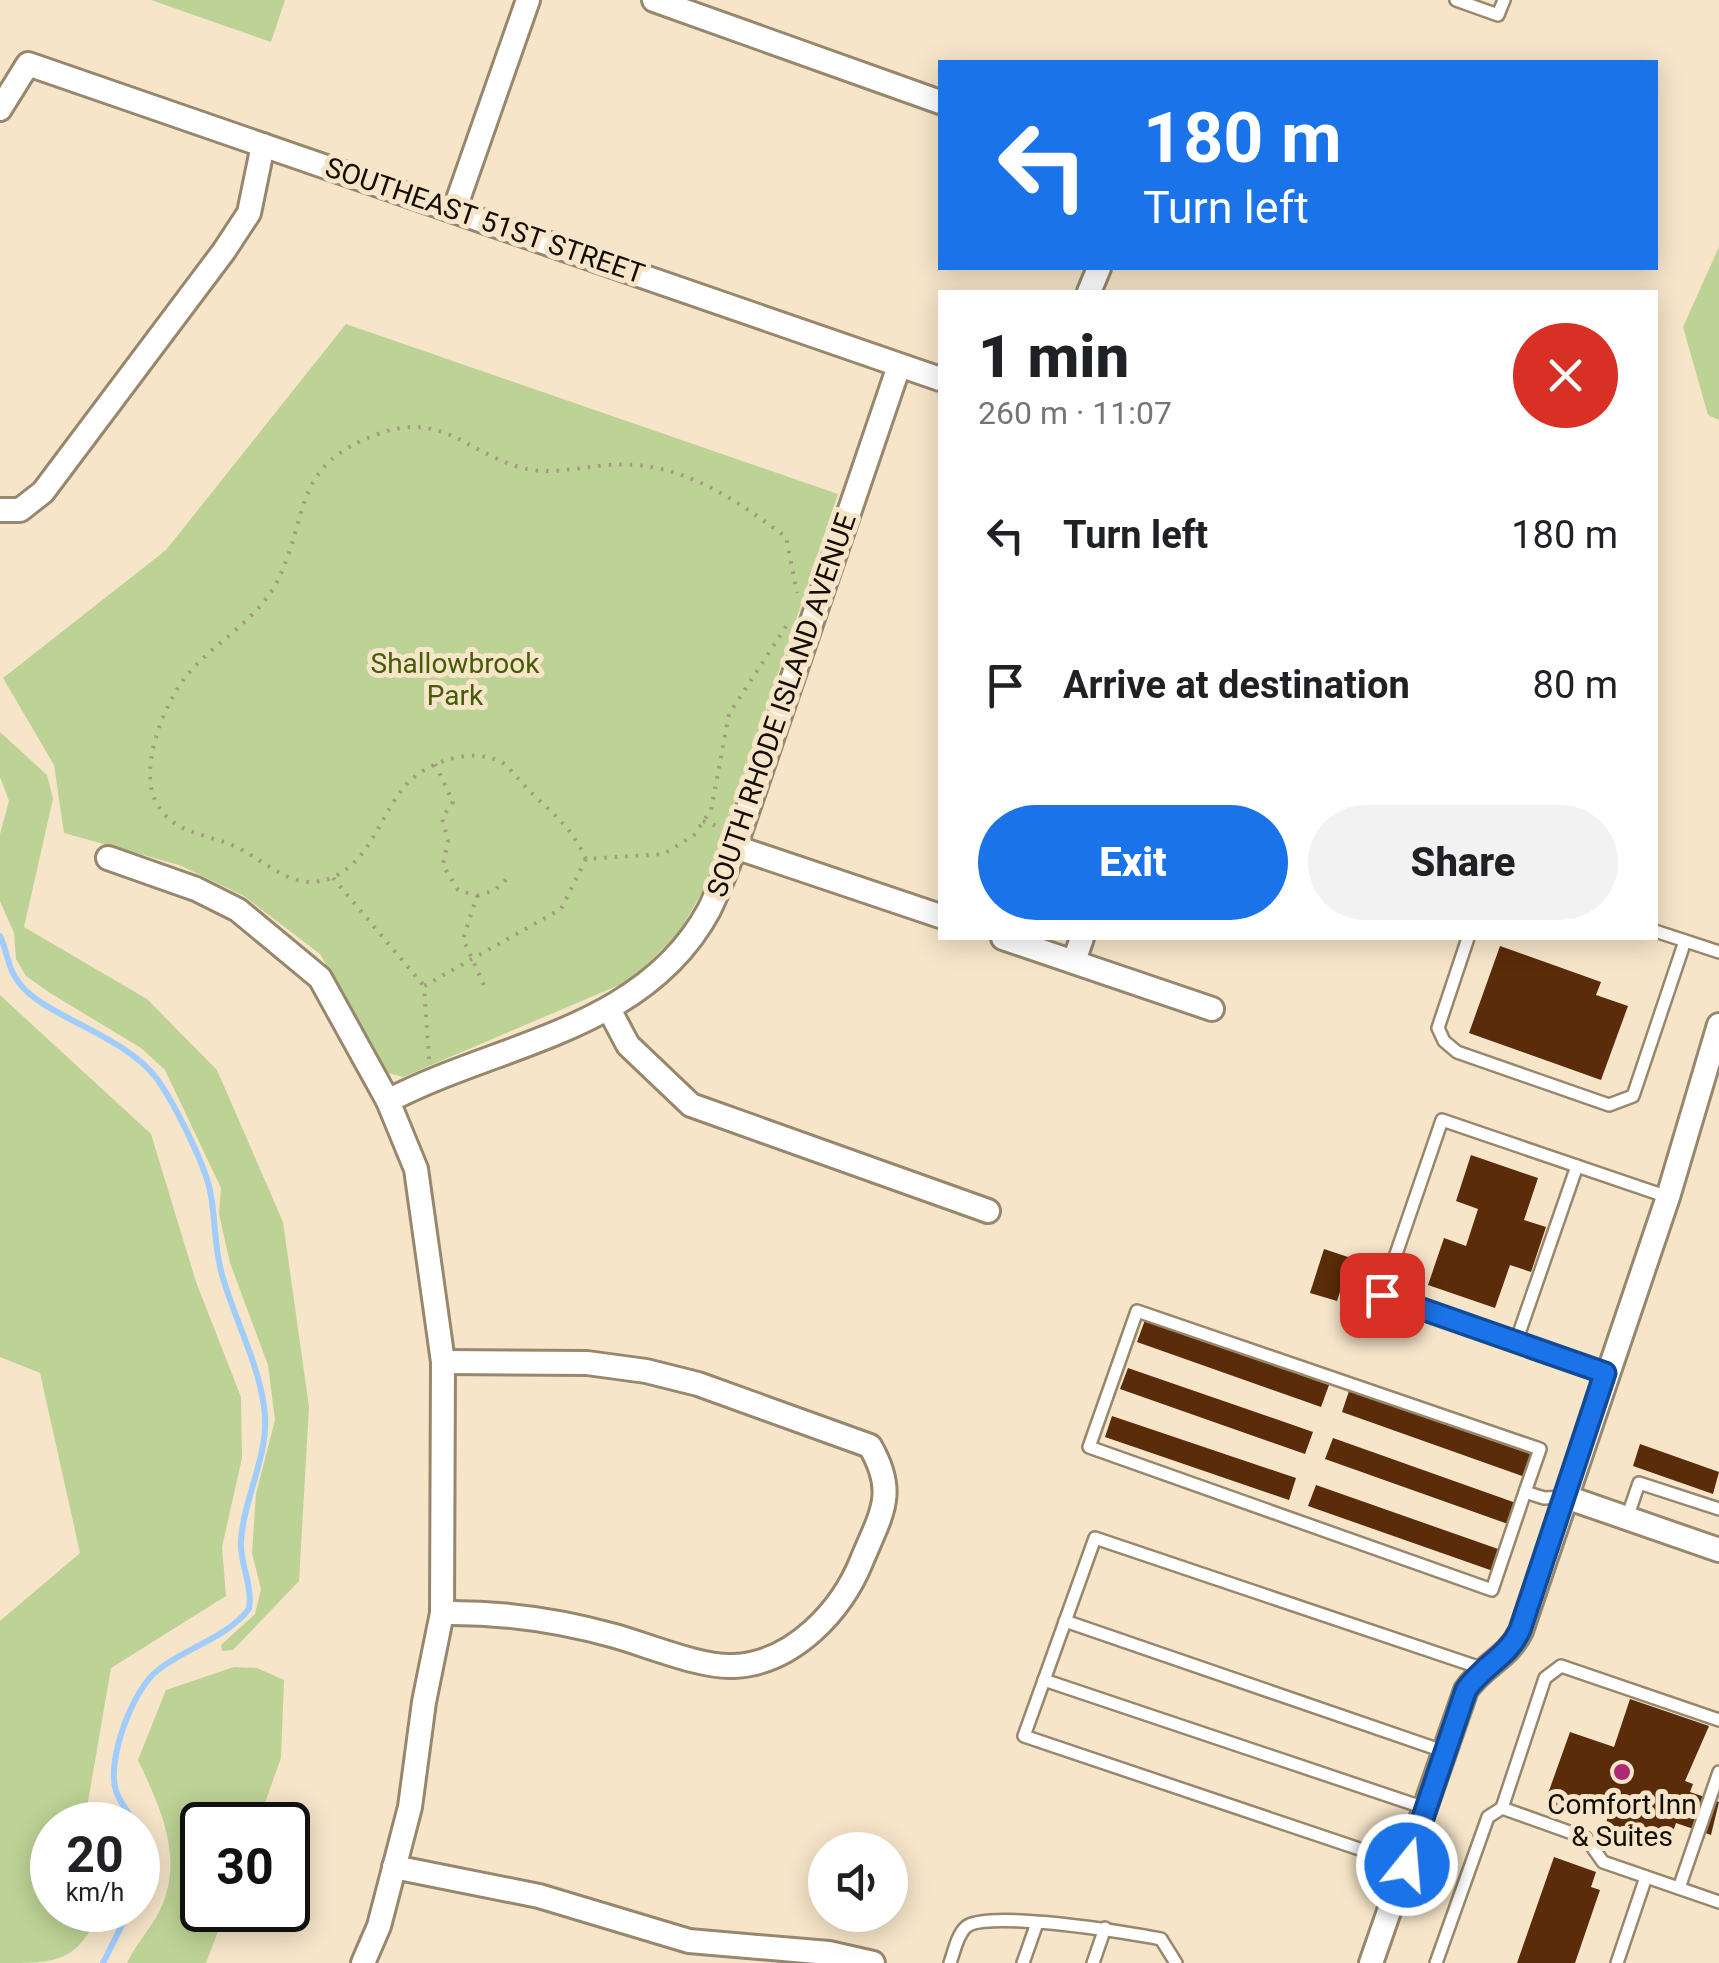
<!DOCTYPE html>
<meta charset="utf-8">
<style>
:root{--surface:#fff;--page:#f2f2f2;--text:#202124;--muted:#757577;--accent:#1a73e8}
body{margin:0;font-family:Roboto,sans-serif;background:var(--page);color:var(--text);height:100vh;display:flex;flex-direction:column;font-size:38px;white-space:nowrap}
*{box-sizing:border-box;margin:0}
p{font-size:32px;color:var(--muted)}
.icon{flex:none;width:55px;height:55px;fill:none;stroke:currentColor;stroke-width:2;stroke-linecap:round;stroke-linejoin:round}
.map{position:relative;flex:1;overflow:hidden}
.panel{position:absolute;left:938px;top:290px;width:720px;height:650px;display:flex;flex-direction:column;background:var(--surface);border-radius:0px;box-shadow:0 5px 25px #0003}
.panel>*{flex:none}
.banner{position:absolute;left:938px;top:60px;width:720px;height:210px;border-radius:0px;box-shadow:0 5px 25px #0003;background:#1a73e8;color:#fff;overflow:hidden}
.controls{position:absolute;left:808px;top:1832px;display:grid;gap:20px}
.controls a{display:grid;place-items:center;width:100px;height:100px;border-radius:50%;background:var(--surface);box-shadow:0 5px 25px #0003;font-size:50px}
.speed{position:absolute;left:30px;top:1802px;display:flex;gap:20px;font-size:50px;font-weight:700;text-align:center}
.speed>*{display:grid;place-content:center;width:130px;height:130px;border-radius:50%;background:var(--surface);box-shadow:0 5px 25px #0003;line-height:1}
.speed small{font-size:25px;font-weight:400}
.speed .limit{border:5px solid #111;border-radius:15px;background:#fff;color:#111}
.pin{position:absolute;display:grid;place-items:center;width:85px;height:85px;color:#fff;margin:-42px;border-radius:20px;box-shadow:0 5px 15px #0006}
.me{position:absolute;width:110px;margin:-55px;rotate:17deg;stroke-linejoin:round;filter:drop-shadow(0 0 8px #0008)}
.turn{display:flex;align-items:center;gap:35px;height:210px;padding:0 40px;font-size:45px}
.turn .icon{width:130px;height:130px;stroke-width:2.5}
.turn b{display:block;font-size:70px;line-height:85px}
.round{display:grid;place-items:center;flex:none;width:105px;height:105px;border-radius:52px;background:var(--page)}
.overview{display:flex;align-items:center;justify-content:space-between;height:170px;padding:0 40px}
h1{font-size:60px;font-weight:800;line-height:75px}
.cta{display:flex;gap:20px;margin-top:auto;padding:20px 40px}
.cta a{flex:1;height:115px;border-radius:60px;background:var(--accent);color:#fff;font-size:40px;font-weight:800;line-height:115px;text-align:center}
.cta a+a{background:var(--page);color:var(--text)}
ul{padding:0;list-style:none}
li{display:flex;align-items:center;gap:30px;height:150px;padding:0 40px}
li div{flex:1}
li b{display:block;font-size:38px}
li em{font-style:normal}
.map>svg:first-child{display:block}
.green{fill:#bdd395}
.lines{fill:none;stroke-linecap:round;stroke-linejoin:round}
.stream{stroke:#a1cdfc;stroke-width:6}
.building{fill:#5a2c09}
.service-casing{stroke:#96876d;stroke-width:16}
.minor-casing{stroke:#96876d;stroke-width:28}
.path{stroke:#a69984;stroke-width:4;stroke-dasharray:2.5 8;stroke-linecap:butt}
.service{stroke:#fff;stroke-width:11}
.minor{stroke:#fff;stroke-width:22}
.route-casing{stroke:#114b97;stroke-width:25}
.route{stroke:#1a73e8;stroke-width:18}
.poi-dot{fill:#ac2974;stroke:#f6e5c9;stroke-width:4}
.labels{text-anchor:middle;stroke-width:10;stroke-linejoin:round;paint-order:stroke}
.street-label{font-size:28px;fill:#130d05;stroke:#f6e5c9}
.park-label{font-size:28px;fill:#465b08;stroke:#f6e5c9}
.poi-label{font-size:28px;fill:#130d05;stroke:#f6e5c9}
</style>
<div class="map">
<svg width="1719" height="1963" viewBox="0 0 1719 1963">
<rect width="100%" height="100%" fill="#f6e5c9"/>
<g class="green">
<polygon points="151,0 285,0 271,42"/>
<polygon points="1719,247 1719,420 1708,415 1683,327"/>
<polygon points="346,324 838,494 709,880 678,934 631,980 403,1077 388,1073 320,954 244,896 179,865 64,833 54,765 3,678 166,550"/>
<polygon points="0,732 47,775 53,799 24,927 147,999 217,1070 283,1222 309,1407 299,1581 233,1650 222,1651 221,1645 255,1614 261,1589 252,1553 256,1494 275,1420 268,1365 230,1263 219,1214 221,1188 165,1070 141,1048 50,993 26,976 16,959 14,933 0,901 0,834 9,801 0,777"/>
<path d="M0,995L151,1134L196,1282L241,1397L242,1458L222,1547L226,1596L111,1668L84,1825H52V1910H101C76,1963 59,1963 0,1963V1621L80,1553L40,1373L0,1357Z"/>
<path d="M234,1667L257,1668L284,1680L281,1758L257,1825H202V1910H226L206,1963H127C136,1944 151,1928 160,1910C185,1858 160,1807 138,1760L166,1690Z"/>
</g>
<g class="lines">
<g class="stream">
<path d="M0,936C8,953 7,968 20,984C44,1016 126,1036 157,1079C174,1103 207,1167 211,1196C216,1224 214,1250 223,1278C236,1323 261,1368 265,1415C268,1457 243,1500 241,1542C240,1566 253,1584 249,1609C225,1639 187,1647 158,1670C133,1689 106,1760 116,1791C120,1803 130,1814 135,1825"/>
<path d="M138,1830C156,1868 162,1874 138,1909"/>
<polyline points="103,1963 123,1923 137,1910"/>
</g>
</g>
<g class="building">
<polygon points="1500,946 1601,982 1596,995 1628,1006 1601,1080 1469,1033"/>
<polygon points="1471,1155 1538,1178 1524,1220 1546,1227 1531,1272 1510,1265 1495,1308 1428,1285 1444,1238 1466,1246 1478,1209 1456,1201"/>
<polygon points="1324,1249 1351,1258 1337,1301 1310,1293"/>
<polygon points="1145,1320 1329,1385 1321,1407 1137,1342"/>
<polygon points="1128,1368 1313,1432 1305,1454 1120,1389"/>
<polygon points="1349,1391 1533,1455 1525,1477 1342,1412"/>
<polygon points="1112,1416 1296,1478 1289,1500 1105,1437"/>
<polygon points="1333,1438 1516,1503 1508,1524 1325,1459"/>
<polygon points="1640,1444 1719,1472 1713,1494 1633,1466"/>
<polygon points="1316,1485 1501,1550 1493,1571 1308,1506"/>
<polygon points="1630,1699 1709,1726 1685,1781 1693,1784 1690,1792 1719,1802 1711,1835 1676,1823 1669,1843 1652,1838 1650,1844 1604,1829 1609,1813 1588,1805 1585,1816 1545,1802 1570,1732 1614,1747"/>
<polygon points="1554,1857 1596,1872 1591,1887 1600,1890 1575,1963 1517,1963"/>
</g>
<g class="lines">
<defs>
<g id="service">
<polyline points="1456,0 1498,15 1504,0"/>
<polyline points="1655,931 1719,952"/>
<polyline points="1468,938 1438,1028 1444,1041 1457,1052 1609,1105 1633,1096 1685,941"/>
<polyline points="1516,1342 1577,1166"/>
<polyline points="1605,1373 1382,1295 1442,1120 1668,1197"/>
<polyline points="1525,1492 1492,1590 1089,1447 1137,1311 1540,1449 1525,1492 1544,1498 1566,1497"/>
<polyline points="1627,1518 1639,1483 1719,1509"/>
<polyline points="1065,1621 1443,1751"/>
<polyline points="1044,1680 1425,1808"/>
<polyline points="1719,1720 1561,1666 1545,1678 1502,1808 1586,1838 1603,1862 1719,1902"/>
<polyline points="1407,1865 1024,1736 1095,1538 1481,1668"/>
<polyline points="1679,1888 1719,1772"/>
<path d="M950,1963C954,1952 957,1935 966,1927C985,1909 1132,1933 1161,1939L1176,1963"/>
<polyline points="1023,1963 1037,1923"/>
<polyline points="1093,1963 1105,1928"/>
<polyline points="1436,1963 1488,1817 1502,1808"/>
<polyline points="1617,1963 1646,1877"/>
</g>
<g id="minor">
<polyline points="654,0 940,102"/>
<polyline points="0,109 28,64 940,379"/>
<polyline points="455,208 528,0"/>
<polyline points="1089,292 1099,268"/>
<polyline points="0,510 20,510 43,492 224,251 249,213 263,145"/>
<polyline points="735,847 940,916"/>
<polyline points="108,858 196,889 238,910 320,978 388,1101 416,1169 443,1362 442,1613 424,1702 410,1807 379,1926 363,1963"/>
<polyline points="1003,938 1212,1009"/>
<polyline points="1074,961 1082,938"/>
<polyline points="610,1011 628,1045 691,1105 988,1211"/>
<path d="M388,1101C498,1043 644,1031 709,910C719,890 727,868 735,847L899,366"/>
<polyline points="1566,1497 1719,1550"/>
<path d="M442,1613C502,1612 558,1620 615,1636C647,1645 702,1668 734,1666C794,1663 842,1610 862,1560C882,1512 897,1493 870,1446L698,1384L646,1371L587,1363L443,1362"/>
<polyline points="394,1867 539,1896 689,1941 829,1953 873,1963"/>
<path d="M1371,1963L1466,1690C1483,1665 1508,1658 1521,1631L1668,1197L1719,1025"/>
</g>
</defs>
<use href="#service" class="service-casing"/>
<use href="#minor" class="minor-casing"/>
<g class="path">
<polyline points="435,764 453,802 442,818 448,841 443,865 458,890 477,896 463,939 484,985"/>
<polyline points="703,821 722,828"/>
<path d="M586,859C569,822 550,813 524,785C518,779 510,768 503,763C471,745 421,763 401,791C379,820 368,863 331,878C294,893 268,862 236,847C204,832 172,835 155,800C139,766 165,701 188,674C215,642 257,620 277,582C310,516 290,466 378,434C441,411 465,451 519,467C549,476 579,467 609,465C679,460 732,497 786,537L797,593"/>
<polyline points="333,878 424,986"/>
<polyline points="477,896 495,890 508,878"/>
<polyline points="429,1059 424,986 561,909 586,859 664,854 694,835 711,810 729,714 787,625"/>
</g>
<use href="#service" class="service"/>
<use href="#minor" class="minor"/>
</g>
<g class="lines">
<defs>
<path id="route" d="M1382,1295L1605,1373L1520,1630C1508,1657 1483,1665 1466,1690L1407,1865"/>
</defs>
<use href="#route" class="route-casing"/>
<use href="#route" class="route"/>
</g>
<circle class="poi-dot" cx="1622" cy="1772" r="10"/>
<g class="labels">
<g class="street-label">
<text transform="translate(485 220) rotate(19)" y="10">SOUTHEAST 51ST STREET</text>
<text transform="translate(781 705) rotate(-71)" y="10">SOUTH RHODE ISLAND AVENUE</text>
</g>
<g class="park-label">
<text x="455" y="673">Shallowbrook<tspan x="455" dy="32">Park</tspan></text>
</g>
<g class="poi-label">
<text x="1622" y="1814">Comfort Inn<tspan x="1622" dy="32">&amp; Suites</tspan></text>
</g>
</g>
</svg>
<div class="controls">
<a><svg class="icon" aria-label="sound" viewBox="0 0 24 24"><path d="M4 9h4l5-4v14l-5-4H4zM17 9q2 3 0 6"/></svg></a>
</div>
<div class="speed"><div>20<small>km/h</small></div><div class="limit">30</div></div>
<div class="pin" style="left:1382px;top:1295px;background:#d93025"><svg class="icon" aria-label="arrive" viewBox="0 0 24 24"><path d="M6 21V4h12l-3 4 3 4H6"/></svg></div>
<svg class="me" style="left:1407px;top:1865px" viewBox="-20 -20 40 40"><circle r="17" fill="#1a73e8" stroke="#fff" stroke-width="3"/><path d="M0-11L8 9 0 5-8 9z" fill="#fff"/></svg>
<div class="banner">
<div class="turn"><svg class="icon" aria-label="left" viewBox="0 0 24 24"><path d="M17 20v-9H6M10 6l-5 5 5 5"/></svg><div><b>180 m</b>Turn left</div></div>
</div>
<section class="panel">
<div class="overview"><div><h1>1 min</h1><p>260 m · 11:07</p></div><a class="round" style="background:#d93025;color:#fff"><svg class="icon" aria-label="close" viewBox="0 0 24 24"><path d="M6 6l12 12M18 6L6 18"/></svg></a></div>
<ul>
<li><svg class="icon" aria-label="left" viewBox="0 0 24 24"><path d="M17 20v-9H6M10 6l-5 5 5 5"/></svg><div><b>Turn left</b></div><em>180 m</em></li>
<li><svg class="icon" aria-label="arrive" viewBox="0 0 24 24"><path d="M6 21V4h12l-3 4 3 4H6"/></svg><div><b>Arrive at destination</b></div><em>80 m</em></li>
</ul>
<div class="cta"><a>Exit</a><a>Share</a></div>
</section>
</div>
